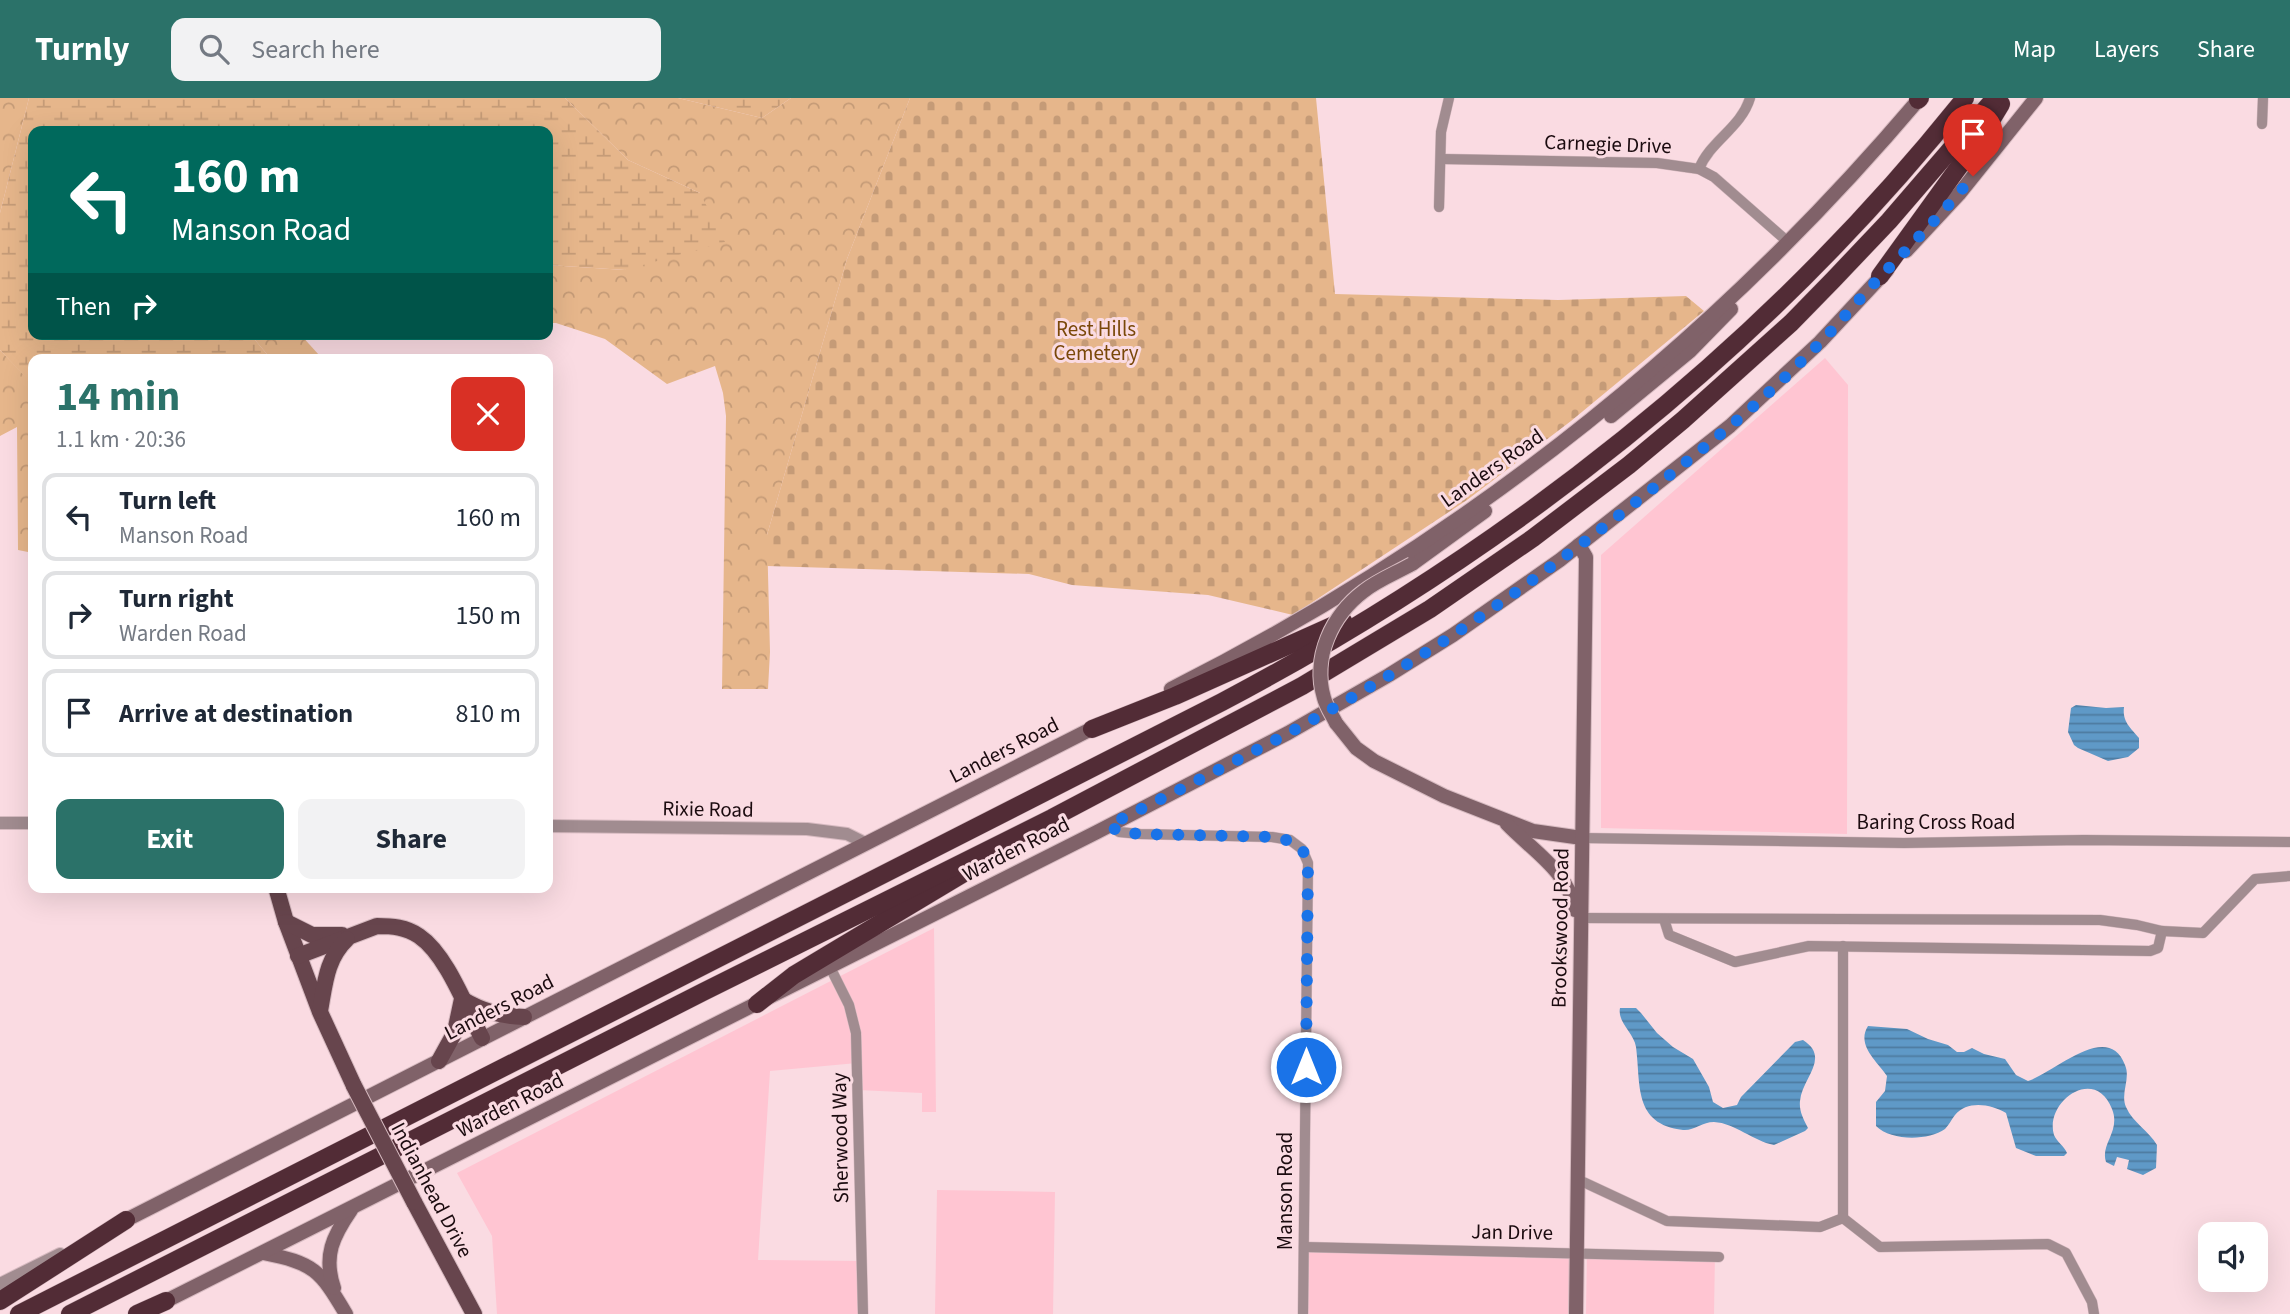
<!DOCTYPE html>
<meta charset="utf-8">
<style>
:root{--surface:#fff;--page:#f2f2f3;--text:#1f2937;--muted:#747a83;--line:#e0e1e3;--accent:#2b7269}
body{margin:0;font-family:"Source Sans 3",sans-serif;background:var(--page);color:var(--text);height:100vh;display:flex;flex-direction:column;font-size:26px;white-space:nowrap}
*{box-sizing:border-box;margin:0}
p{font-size:23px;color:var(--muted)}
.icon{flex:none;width:38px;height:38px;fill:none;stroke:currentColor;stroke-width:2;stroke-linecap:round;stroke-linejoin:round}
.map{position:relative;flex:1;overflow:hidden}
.sheet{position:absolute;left:28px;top:256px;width:525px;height:539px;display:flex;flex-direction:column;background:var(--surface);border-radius:14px;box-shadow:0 7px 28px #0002}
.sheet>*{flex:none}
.top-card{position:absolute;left:28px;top:28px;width:525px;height:214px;border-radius:14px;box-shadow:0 7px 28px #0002;background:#00695c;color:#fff;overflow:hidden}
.tools{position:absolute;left:2198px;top:1124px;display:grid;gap:14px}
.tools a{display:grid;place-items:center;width:70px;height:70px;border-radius:14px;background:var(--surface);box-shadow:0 7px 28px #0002;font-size:35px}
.pin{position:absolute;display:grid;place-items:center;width:60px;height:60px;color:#fff;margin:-72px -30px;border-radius:50% 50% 50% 0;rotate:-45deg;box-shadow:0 0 7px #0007}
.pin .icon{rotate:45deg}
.me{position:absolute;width:77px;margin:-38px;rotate:0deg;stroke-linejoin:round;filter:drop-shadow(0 0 5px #0008)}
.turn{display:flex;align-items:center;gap:24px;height:147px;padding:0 28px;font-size:32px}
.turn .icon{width:91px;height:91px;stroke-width:2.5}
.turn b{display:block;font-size:49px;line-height:60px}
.then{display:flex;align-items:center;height:66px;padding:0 28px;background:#0003;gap:14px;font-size:26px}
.round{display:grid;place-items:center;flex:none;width:74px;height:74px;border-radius:14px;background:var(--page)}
.summary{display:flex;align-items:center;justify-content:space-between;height:119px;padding:0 28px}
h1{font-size:42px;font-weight:700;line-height:52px;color:var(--accent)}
.cta{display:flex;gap:14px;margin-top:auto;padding:14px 28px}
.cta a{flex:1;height:80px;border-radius:14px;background:var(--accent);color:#fff;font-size:28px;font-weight:700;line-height:80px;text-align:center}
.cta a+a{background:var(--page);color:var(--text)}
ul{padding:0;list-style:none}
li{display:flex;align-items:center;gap:21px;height:88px;margin:0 14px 10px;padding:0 14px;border:4px solid var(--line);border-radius:14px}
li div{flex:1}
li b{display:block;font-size:26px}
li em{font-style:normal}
header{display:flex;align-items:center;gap:42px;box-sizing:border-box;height:98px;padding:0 35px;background:var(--accent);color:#fff}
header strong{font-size:33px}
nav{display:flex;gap:38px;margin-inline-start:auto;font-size:24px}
.search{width:490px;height:63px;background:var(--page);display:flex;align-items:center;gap:18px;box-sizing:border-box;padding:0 24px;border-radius:14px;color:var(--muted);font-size:26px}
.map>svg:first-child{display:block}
.built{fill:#ffc5d2}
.forest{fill:url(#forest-crowns)}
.wetland{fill:url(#wetland-marsh)}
.cemetery{fill:url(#cemetery-stones)}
.water{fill:url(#water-rules)}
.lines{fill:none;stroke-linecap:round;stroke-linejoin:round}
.minor-casing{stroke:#d6bac0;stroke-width:11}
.tertiary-casing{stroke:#d6bac0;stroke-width:14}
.secondary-casing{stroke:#d6bac0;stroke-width:16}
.primary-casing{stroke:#d6bac0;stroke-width:18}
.motorway-casing{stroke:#d6bac0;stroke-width:19}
.minor{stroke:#a18c90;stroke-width:10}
.tertiary{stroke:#a18c90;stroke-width:12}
.secondary{stroke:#806269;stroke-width:14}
.primary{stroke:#67454d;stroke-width:16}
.motorway{stroke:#522c36;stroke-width:18}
.secondary-bridge-casing{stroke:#d6bac0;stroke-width:16;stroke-linecap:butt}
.primary-bridge-casing{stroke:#d6bac0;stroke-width:18;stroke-linecap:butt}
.secondary-bridge{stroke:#806269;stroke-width:14}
.primary-bridge{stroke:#67454d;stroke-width:16}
.route{stroke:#1a73e8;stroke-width:12;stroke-dasharray:0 21.6}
.labels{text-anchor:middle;stroke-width:6;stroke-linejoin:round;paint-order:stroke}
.street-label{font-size:21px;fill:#1b0b0f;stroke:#fadbe2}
.park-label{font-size:21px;fill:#7a4809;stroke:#fadbe2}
</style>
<header>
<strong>Turnly</strong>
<div class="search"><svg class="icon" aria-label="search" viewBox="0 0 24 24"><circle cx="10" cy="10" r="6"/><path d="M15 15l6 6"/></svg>Search here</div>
<nav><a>Map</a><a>Layers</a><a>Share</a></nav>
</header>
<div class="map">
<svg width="2290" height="1216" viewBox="0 0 2290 1216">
<defs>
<pattern id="forest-crowns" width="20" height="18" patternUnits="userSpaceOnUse" patternTransform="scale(1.75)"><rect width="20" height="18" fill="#e6b68b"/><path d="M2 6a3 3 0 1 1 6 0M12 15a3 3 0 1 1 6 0" fill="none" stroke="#c59b77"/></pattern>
<pattern id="wetland-marsh" width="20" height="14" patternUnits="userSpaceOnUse" patternTransform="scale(1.75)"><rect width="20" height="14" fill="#e6b68b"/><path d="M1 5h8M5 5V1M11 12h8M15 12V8" fill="none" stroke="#c59b77"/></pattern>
<pattern id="cemetery-stones" width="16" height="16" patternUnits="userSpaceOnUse" patternTransform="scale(1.75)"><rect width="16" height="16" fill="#e6b68b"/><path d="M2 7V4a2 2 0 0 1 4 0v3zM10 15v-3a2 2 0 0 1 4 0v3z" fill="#c59b77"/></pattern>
<pattern id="water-rules" width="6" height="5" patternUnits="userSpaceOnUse" patternTransform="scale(1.75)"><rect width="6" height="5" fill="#5f99c7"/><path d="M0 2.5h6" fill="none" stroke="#4e7ba0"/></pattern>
</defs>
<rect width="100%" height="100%" fill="#fadbe2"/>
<g class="built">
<polygon points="1825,260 1848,287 1847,736 1601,730 1601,457"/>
<polygon points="934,830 936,1014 922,1014 922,995 858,992 857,965 770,973 758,1162 862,1163 865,1216 497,1216 492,1138 457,1075"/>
<polygon points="937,1092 1055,1094 1053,1216 935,1216"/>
<polygon points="1304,1149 1578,1151 1577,1216 1305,1216"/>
<polygon points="1587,1153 1715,1155 1714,1216 1586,1216"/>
</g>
<g class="forest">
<polygon points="0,0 29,0 0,115"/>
<polygon points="565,0 678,0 762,20 791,0 910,0 847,161 767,437 770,554 768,591 722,591 726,318 723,295 715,268 667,286 605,241 556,225 548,225 548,167 625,172 700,95 628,62"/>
<polygon points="250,236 300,236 319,257 319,261 271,261"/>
<polygon points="0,252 31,284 33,284 33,455 18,452 17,329 0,338"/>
</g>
<g class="wetland">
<polygon points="29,0 565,0 628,62 700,95 725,144 625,172 548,167 548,33 33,33 33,236 250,236 271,261 116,261 103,258 95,261 33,261 33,284 31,285 0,252 0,115"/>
<polygon points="678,0 791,0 762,20"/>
</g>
<polygon class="cemetery" points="910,0 1316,0 1335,196 1558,202 1686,198 1704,213 1571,323 1467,402 1293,517 1208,497 1072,487 1029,476 767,468 767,437 847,161"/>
<g class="water">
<path d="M2076,607L2106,610L2124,609C2122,624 2131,630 2139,640V650L2128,659L2108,663L2078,650L2074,647L2068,634L2071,610Z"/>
<path d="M1620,910H1636L1641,915L1657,935L1673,949L1693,961L1709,989L1713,1004L1723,1010L1737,1007L1741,999L1795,944L1803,942C1831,960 1802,980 1800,1003C1799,1013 1803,1020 1808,1030L1805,1033L1774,1047C1753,1043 1735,1025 1714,1024C1702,1024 1694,1033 1683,1032C1633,1026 1641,987 1636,949C1634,935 1617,924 1620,910Z"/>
<path d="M1868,928L1907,931L1928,941L1948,947L1957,954H1964L1972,950L1984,956L2005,961L2016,977L2028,983C2054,975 2108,922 2125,967C2131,981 2120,995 2126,1009C2133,1025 2149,1033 2157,1047L2156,1070L2143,1077L2127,1071L2129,1062L2117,1059L2114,1068L2106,1064C2100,1046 2121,1033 2112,1011C2095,967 2044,1004 2054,1037C2057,1044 2064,1048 2067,1055L2064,1058H2036L2016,1050L2006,1015C1991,1006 1967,1002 1955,1017C1951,1022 1949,1027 1945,1031C1928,1043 1891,1043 1876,1028V1004L1885,993L1887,978C1877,963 1856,947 1868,928Z"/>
</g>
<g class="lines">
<defs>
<g id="minor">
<polyline points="2262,26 2263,0"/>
<polyline points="1442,61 1657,65 1699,71 1714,79 1788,144"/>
<path d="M1699,71C1710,43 1741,30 1750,0"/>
<polyline points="1439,109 1441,34 1449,0"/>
<polyline points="1109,727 1119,734 1140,736 1272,739 1290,742 1302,751 1308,765 1303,1216"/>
<polyline points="1582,740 1904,745 2084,742 2290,744"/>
<polyline points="1581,820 2100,822 2137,827 2162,833 2203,835 2255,781 2290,778"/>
<polyline points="1664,821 1669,837 1735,864 1809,848 2150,853 2158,850 2162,833"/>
<polyline points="1843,848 1843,1120"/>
<polyline points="830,869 849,907 856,935 863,1216"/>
<polyline points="1579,1082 1667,1123 1820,1129 1843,1120 1880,1149 2048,1146 2066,1155 2092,1204 2094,1216"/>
<polyline points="1304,1149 1719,1159"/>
</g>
<g id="tertiary">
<polyline points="0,725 33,725"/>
<polyline points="548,728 807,731 847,736 865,745"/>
<polyline points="0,1186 60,1156"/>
</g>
<g id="secondary">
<polyline points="1906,153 1959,96 2036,0"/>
<polyline points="1611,318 1690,253 1731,211"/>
<polyline points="1412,466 1485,413"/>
<path d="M1171,591C1459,446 1711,247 1920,0"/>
<polyline points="1336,625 1356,650 1374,663 1444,698 1533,733 1582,740"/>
<path d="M1507,726C1533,753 1568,773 1575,812"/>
<polyline points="126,1122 1099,627"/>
<path d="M263,1155C314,1165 320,1172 346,1216"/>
<path d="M334,1190C323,1158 333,1138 351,1112"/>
<polyline points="166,1203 1097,734 1288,635 1389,577 1453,537 1560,462 1730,328 1820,244 1887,172"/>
<polyline points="1576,1216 1586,459 1579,447"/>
</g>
<g id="primary">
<polyline points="276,789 286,824 320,914 354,988"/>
<polyline points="286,824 312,837 342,837"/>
<path d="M298,858L377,828C392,828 406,829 419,838C447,857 466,910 482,940"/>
<path d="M320,913C325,886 326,861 347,841"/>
<path d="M439,963L455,934L462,901C482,913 500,918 524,919"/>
<polyline points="414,1104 474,1216"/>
</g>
<g id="motorway">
<polyline points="1918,2 1920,0"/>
<polyline points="1880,178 1984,34 2001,6"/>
<polyline points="1092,631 1175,598 1343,523"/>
<polyline points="757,906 794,877 964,775"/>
<polyline points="0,1203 126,1122"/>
<path d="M19,1216L1222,604C1506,454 1764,252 1965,0"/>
<polyline points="70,1216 703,894 1052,720 1302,588 1430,511 1533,440 1629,367 1683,322 1791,225 1833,182 1889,123 1995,0"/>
<polyline points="137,1216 166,1203"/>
</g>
</defs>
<use href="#minor" class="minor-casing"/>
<use href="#tertiary" class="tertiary-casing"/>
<use href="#secondary" class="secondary-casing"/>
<use href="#primary" class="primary-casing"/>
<use href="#motorway" class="motorway-casing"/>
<use href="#minor" class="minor"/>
<use href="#tertiary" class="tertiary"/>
<use href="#secondary" class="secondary"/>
<use href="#primary" class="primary"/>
<use href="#motorway" class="motorway"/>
<defs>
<path id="secondary-bridge" d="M1336,625C1332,617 1326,608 1324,600C1312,559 1332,517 1364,493C1378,482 1396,475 1412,466"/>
<polyline id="primary-bridge" points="354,988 414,1104"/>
</defs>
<use href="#secondary-bridge" class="secondary-bridge-casing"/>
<use href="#primary-bridge" class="primary-bridge-casing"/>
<use href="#secondary-bridge" class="secondary-bridge"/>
<use href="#primary-bridge" class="primary-bridge"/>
</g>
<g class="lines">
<path class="route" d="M1306,969L1308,765C1303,745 1290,742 1272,739L1140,736L1119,734L1109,727C1213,675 1318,623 1417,560C1526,492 1629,411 1729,329C1761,303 1792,273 1821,244C1841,223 1860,200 1880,179C1912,146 1944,114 1973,78"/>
</g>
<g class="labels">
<g class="street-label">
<text transform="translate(1608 46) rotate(2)" y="7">Carnegie Drive</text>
<text transform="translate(1492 370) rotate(-35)" y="7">Landers Road</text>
<text transform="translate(1004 652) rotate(-27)" y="7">Landers Road</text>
<text transform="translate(708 711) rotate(1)" y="7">Rixie Road</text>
<text x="1936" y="731">Baring Cross Road</text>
<text transform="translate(1016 751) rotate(-27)" y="7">Warden Road</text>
<text transform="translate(1560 830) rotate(-89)" y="7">Brookswood Road</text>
<text transform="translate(499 909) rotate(-27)" y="7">Landers Road</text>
<text transform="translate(510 1007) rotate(-27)" y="7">Warden Road</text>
<text transform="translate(840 1040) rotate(-91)" y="7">Sherwood Way</text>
<text transform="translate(432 1092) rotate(62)" y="7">Indianhead Drive</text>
<text transform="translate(1285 1093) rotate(-90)" y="7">Manson Road</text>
<text transform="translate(1512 1134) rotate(1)" y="7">Jan Drive</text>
</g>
<g class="park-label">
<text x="1096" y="238">Rest Hills<tspan x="1096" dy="24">Cemetery</tspan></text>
</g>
</g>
</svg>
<div class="tools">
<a><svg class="icon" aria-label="sound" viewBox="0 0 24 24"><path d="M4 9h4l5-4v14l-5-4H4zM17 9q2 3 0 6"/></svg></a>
</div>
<div class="pin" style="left:1973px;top:78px;background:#d93025"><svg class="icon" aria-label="arrive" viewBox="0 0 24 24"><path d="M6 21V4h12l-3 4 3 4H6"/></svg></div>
<svg class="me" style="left:1306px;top:969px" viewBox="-20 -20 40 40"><circle r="17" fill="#1a73e8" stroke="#fff" stroke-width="3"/><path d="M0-11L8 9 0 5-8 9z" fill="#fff"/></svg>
<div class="top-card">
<div class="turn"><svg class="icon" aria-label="left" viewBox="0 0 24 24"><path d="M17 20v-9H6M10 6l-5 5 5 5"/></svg><div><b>160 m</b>Manson Road</div></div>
<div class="then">Then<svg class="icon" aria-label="right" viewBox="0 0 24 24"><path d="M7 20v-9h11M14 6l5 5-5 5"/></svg></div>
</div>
<section class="sheet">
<div class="summary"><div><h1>14 min</h1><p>1.1 km · 20:36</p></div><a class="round" style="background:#d93025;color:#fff"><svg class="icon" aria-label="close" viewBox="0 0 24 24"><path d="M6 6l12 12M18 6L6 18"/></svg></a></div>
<ul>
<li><svg class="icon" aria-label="left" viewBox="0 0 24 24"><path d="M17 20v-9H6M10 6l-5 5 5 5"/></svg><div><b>Turn left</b><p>Manson Road</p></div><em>160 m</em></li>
<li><svg class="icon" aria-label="right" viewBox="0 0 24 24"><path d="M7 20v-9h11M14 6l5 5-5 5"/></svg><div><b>Turn right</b><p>Warden Road</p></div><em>150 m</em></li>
<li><svg class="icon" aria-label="arrive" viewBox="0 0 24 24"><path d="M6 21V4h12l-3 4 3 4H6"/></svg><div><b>Arrive at destination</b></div><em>810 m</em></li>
</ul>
<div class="cta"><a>Exit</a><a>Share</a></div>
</section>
</div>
